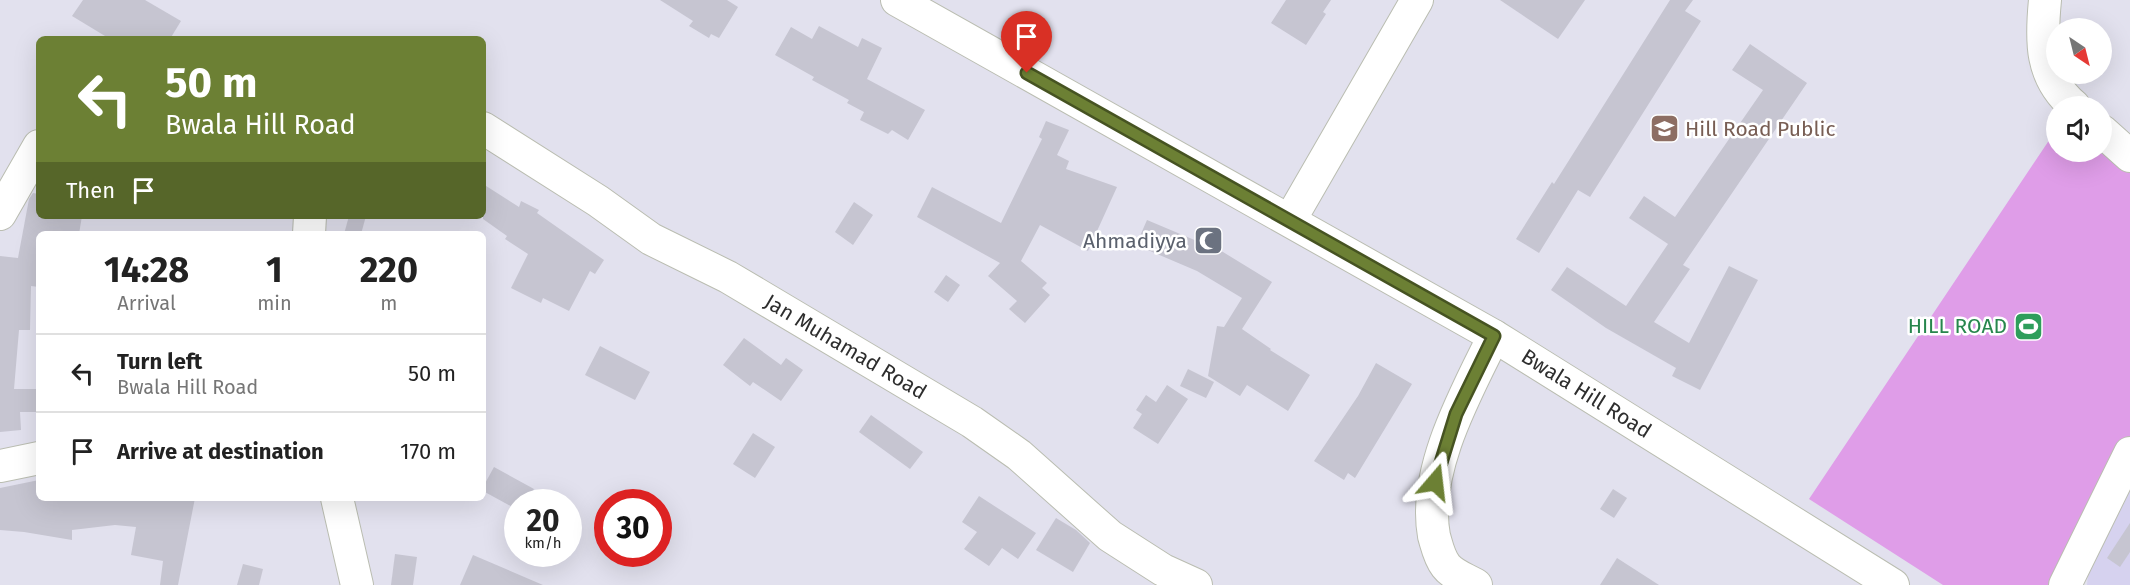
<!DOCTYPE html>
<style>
:root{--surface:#fff;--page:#f6f6f6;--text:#222;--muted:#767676;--line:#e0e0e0}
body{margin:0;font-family:"Fira Sans",sans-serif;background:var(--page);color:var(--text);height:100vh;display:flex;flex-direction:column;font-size:22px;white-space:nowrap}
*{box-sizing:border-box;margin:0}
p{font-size:20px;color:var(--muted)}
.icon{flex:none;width:33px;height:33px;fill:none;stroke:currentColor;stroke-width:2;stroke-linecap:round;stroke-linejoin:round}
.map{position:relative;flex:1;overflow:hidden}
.details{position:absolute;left:36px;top:231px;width:450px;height:270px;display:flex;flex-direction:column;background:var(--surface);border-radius:9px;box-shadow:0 6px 24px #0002}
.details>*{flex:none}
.guide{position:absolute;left:36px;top:36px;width:450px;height:183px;border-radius:9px;box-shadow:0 6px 24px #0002;background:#6c8034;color:#fff;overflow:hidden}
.needle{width:39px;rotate:145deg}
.controls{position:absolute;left:2046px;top:18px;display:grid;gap:12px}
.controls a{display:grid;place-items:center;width:66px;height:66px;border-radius:50%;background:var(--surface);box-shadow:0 6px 24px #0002;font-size:30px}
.speed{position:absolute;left:504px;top:489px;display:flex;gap:12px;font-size:30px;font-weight:700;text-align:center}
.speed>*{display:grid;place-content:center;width:78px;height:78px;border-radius:50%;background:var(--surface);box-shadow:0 6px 24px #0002;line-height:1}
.speed small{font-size:15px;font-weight:400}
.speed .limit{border:9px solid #d22;background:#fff;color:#111}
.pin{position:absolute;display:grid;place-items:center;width:51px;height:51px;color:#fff;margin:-62px -26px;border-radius:50% 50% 50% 0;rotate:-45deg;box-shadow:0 0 6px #0007}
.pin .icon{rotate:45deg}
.me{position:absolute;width:66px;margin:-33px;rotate:17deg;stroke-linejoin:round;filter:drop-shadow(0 0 4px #0008)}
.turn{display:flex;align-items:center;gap:21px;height:126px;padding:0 30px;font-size:27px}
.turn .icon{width:78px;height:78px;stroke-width:2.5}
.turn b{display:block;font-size:42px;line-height:51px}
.then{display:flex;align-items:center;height:57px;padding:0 30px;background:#0003;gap:12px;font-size:22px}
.eta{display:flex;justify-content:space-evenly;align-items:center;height:102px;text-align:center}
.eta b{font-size:36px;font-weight:700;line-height:42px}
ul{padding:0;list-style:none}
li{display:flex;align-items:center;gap:18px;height:78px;padding:0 30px;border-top:2px solid var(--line)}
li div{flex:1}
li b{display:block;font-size:22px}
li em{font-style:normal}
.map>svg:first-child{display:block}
.education{fill:#d6d2ef}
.pitch{fill:#df9de8}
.building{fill:#c6c5d1}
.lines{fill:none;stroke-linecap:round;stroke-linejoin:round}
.minor-casing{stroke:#babdb1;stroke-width:34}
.minor{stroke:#fff;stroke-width:32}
.route-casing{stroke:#465322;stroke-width:15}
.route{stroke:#6c8034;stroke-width:10}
.labels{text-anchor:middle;stroke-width:5;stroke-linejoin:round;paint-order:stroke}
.education-label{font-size:21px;fill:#785e54;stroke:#fff;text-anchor:start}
.worship-label{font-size:21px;fill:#5b616d;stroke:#fff;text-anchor:end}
.leisure-label{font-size:21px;fill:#27864d;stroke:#fff;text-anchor:end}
.street-label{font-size:21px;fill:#2e2e2e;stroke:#fff}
</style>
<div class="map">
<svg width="2130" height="585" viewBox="0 0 2130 585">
<rect width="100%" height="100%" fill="#e2e1ee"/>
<polygon class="education" points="2130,476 2130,585 2087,585 2089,563"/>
<polygon class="pitch" points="2056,130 2056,152 2099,152 2130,171 2130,480 2073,585 1943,585 1809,499"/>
<g class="building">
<polygon points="83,0 145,0 181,21 170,39 110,39 72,16"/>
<polygon points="660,0 727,0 738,7 719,38 711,34 709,38 689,26 693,21"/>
<polygon points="1286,0 1331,0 1323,12 1326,14 1306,45 1271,23"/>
<polygon points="1500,0 1585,0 1558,39"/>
<polygon points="1670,0 1693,0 1685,11 1701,21 1590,197 1578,190 1539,253 1516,239 1552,182 1554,184"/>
<polygon points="819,26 858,47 862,38 882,48 867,79 925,110 908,140 892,130 888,134 860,120 864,112 847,103 849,100 812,80 814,77 775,55 791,27 812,39"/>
<polygon points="1750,44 1807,83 1683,265 1690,269 1654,322 1689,343 1729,266 1758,280 1700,390 1672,376 1676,368 1606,328 1551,290 1567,267 1626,306 1668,244 1629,218 1644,196 1675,217 1763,90 1732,70"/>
<polygon points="1046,121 1069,130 1057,155 1069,161 1066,169 1117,187 1088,251 1040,225 1021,261 1047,283 1042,288 1050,295 1025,323 1009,309 1017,301 988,276 1000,263 917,217 932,187 1001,223 1042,139 1039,137"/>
<polygon points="483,184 519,207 521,201 539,210 537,213 604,260 595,274 590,271 569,311 543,298 541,303 511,288 528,254 505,239 507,236 483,219"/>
<polygon points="33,193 39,194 39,216 82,216 79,234 39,234 39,287 31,286 30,330 19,330 14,389 39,389 39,412 20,412 21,430 0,432 0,256 18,258 29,199"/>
<polygon points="854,202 873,215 853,245 835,232"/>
<polygon points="349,216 366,216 361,234 344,234"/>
<polygon points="1147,220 1223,252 1272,282 1242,329 1271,349 1270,350 1310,375 1288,411 1247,385 1240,396 1208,376 1217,326 1224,327 1242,298 1197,271 1136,245"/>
<polygon points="946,275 960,285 948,302 934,292"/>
<polygon points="744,338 781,365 786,358 803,370 781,401 753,382 750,386 723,365"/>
<polygon points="600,346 650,372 635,400 585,375"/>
<polygon points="1376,363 1412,384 1355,478 1348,473 1344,480 1314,461 1358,396"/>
<polygon points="1188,369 1214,382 1206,398 1180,386"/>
<polygon points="1167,385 1188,399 1158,444 1133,428 1142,414 1136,410 1146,395 1156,402"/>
<polygon points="871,415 923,452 910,469 859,432"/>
<polygon points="753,433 775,447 755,478 733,464"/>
<polygon points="494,467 534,489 526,502 518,502 518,510 483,491 483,487"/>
<polygon points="39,480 39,498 195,498 178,585 160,585 163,561 131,555 136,527 115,525 72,530 72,540 24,532 0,530 0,488"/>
<polygon points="1613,489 1627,498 1614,518 1600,509"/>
<polygon points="979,496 1036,533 1018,559 1002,548 989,566 964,549 977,532 962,522"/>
<polygon points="1056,518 1076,530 1090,543 1073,572 1036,550"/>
<polygon points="2130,523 2130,552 2120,567 2107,558"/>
<polygon points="395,554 417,557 413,585 391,585"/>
<polygon points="473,555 543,585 460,585"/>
<polygon points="1617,558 1659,585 1600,585"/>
<polygon points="243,564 263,569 259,585 237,585"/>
</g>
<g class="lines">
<defs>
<g id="minor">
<path id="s1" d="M897,0L1494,336L1893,585"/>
<path d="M2045,0C2041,41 2040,77 2074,106"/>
<path id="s2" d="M483,128L598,201L651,239L728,277L972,422L1019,455L1110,536L1163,570L1196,585"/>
<polyline points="2102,131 2130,156"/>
<polyline points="0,214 39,146"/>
<polyline points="1290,220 1417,0"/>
<polyline points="309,234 310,216"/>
<polyline points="0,466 39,458"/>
<polyline points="337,498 357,585"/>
<path d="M1476,585C1466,579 1453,575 1446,566C1439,557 1437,546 1434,536C1422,471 1466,393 1494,336"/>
<polyline points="2065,585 2130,453"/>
</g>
</defs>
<use href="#minor" class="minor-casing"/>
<use href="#minor" class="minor"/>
</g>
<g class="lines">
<defs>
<polyline id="route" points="1027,73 1494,336 1456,414 1435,482"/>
</defs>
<use href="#route" class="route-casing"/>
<use href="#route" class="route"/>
</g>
<defs>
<symbol id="school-square" viewBox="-11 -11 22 22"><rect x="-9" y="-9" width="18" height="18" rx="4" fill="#8d6e63" stroke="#fff"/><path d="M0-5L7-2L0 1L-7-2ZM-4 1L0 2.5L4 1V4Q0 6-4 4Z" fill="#fff"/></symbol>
<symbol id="mosque-square" viewBox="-11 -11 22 22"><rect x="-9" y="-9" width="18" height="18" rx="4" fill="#6b7280" stroke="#fff"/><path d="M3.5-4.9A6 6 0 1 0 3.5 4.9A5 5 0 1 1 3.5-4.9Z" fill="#fff"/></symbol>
<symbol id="stadium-square" viewBox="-11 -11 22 22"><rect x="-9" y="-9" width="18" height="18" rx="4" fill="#2e9e5b" stroke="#fff"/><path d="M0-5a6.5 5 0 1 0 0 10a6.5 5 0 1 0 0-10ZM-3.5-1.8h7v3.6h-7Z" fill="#fff"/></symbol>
</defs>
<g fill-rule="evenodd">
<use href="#school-square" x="1648" y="112" width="33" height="33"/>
<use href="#mosque-square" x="1192" y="224" width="33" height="33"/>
<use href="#stadium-square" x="2012" y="310" width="33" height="33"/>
</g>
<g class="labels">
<g class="education-label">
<text x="1685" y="136">Hill Road Public</text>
</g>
<g class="worship-label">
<text x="1187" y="248">Ahmadiyya</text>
</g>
<g class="leisure-label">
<text x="2007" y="333">HILL ROAD</text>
</g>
<g class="street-label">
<text dy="7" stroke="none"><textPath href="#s2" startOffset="424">Jan Muhamad Road</textPath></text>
<text dy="7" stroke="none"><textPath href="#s1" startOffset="794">Bwala Hill Road</textPath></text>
</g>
</g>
</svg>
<div class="controls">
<a><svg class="needle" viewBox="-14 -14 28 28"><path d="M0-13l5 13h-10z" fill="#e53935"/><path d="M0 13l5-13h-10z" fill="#767676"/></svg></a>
<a><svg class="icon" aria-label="sound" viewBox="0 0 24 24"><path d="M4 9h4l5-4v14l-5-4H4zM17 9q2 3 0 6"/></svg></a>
</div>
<div class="speed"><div>20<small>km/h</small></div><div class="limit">30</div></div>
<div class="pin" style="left:1027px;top:73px;background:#d93025"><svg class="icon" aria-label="arrive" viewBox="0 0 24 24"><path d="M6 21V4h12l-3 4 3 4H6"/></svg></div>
<svg class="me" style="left:1435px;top:482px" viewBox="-20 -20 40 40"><path d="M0-17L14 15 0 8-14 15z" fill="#6c8034" stroke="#fff" stroke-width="4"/></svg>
<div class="guide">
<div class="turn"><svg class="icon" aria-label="left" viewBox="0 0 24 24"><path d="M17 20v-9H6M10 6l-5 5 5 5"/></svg><div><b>50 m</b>Bwala Hill Road</div></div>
<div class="then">Then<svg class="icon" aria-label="arrive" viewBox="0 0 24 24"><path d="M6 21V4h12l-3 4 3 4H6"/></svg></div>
</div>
<section class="details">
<div class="eta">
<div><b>14:28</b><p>Arrival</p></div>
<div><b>1</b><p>min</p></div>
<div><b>220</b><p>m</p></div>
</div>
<ul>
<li><svg class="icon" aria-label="left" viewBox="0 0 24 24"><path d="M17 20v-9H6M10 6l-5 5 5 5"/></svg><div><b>Turn left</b><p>Bwala Hill Road</p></div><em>50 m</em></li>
<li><svg class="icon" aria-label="arrive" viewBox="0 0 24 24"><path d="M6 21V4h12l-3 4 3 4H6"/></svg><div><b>Arrive at destination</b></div><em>170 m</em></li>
</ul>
</section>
</div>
